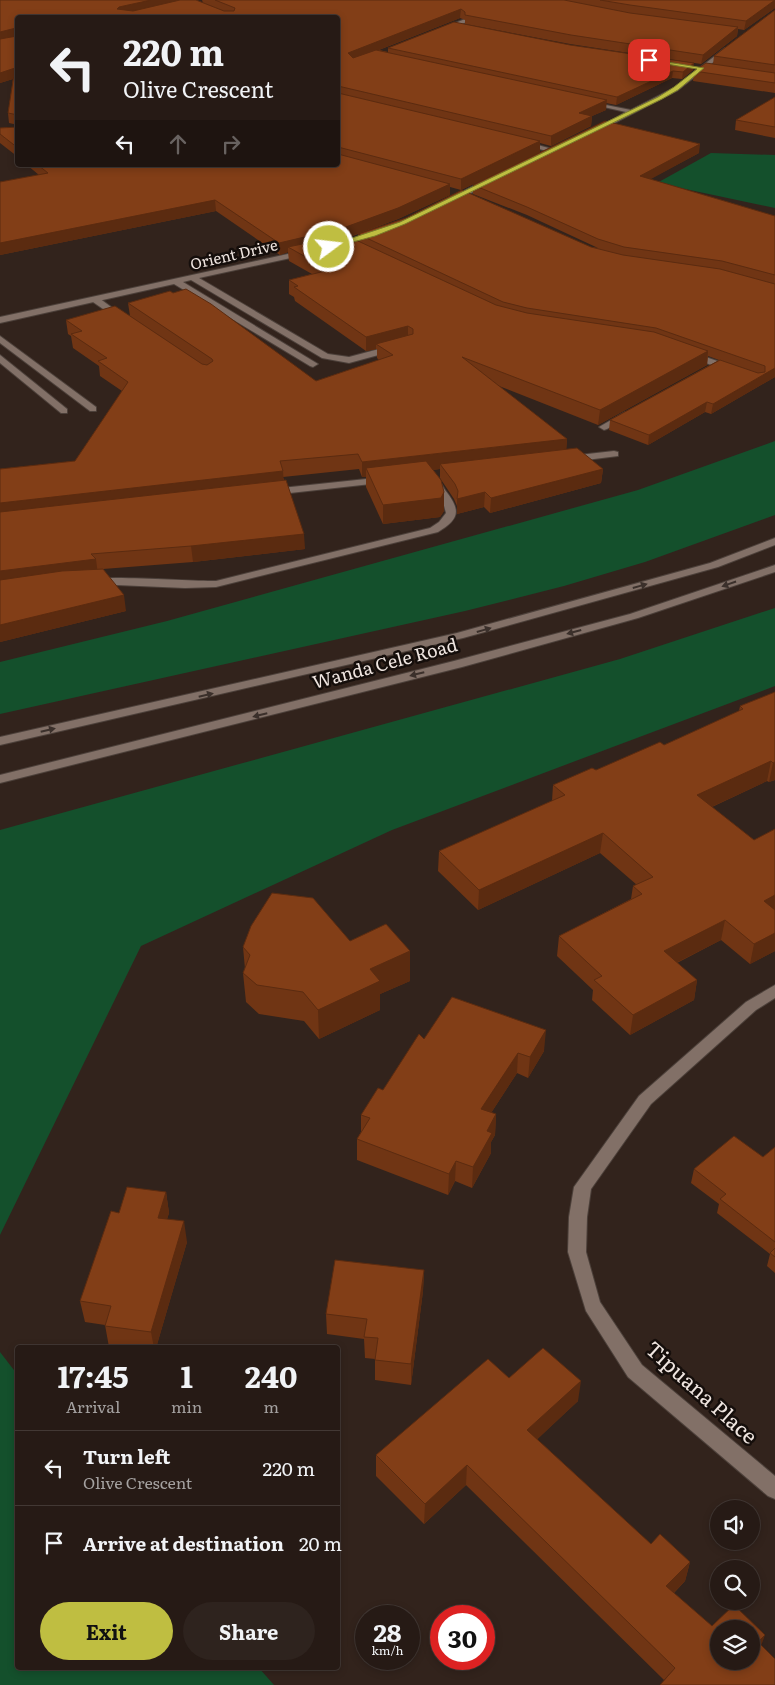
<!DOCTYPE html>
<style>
:root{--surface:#261a15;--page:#2e231e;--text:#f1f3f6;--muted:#a4a1a0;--line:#423834;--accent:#bfbe41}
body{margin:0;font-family:Literata,serif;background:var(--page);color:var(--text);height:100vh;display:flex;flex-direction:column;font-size:19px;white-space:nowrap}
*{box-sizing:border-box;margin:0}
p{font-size:16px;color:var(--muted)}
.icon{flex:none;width:28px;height:28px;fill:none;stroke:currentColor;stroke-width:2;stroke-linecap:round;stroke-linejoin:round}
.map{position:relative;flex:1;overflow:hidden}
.panel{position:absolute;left:15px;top:1345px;width:325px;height:325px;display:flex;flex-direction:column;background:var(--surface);border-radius:5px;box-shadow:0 2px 8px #0003,0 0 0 1px var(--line)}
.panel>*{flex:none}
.hud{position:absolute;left:15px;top:15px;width:325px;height:152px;border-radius:5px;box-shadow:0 2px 8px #0003,0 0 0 1px var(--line);background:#261a15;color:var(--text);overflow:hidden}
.tools{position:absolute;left:710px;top:1500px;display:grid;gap:10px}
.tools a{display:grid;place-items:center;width:50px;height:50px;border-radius:50%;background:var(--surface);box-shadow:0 2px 8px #0003,0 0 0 1px var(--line);font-size:25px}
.speed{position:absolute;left:355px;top:1605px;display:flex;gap:10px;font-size:25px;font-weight:700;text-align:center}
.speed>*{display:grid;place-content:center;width:65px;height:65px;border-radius:50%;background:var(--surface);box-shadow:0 2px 8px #0003,0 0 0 1px var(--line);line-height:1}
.speed small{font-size:12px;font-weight:400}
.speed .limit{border:8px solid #d22;background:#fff;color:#111}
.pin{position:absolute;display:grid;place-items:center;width:42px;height:42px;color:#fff;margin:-21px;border-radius:10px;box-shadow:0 2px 8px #0006}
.me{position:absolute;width:55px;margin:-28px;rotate:75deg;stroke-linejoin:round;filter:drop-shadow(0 0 4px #0008)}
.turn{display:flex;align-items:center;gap:18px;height:105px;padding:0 25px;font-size:22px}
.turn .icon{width:65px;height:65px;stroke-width:2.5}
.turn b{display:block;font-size:35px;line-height:42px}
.lanes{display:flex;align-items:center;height:48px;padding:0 25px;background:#0003;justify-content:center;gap:25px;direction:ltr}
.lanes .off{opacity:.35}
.eta{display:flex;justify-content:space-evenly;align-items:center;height:85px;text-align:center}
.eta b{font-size:30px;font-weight:700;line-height:35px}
.primary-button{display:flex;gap:10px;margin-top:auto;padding:10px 25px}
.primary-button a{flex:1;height:58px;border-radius:30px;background:var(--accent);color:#111;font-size:20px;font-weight:700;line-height:58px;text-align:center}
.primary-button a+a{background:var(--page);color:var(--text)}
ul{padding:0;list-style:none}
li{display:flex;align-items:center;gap:15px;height:75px;padding:0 25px;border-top:1px solid var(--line)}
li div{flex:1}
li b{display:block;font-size:19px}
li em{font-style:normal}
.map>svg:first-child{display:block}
.green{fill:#14502c}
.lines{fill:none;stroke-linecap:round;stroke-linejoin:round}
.service-casing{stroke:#4c403a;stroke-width:2}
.minor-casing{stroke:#4c403a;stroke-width:2}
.tertiary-casing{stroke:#4c403a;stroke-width:2}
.service{fill:#827067;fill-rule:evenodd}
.minor{fill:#827067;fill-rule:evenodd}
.tertiary{fill:#827067;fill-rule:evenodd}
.wall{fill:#703514}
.shaded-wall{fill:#5b2b10}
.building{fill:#823e17;stroke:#5b2b10;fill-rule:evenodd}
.oneway{fill:#3b302b}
.route{fill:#bfbe41;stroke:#7c7c2a}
.labels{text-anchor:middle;stroke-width:5;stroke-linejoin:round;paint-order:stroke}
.far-street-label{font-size:15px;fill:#efe5e0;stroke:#150e0b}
.street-label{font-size:18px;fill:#efe5e0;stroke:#150e0b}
.near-street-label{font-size:21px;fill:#efe5e0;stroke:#150e0b}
</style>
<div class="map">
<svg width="775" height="1685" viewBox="0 0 775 1685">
<rect width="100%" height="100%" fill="#32231c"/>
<g class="green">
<polygon points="711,153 775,155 775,208 657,183"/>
<polygon points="775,441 775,515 645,562 564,586 465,611 0,714 0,662 167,621 638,490"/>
<polygon points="775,608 775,686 392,830 141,946 0,1235 0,830 620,659"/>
<polygon points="0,1352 17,1374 18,1668 259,1668 274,1685 0,1685"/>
</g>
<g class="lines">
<defs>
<g id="service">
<polygon points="93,298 99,298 126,318 119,320 93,302"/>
<polygon points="0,336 96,407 96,411 90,411 0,343"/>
<polygon points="0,355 67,409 67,413 61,413 0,363"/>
<polygon points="625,412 628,413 628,417 607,429 604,430 599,427"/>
</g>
<g id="minor">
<polygon points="470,17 472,20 443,31 438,30"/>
<polygon points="725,48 730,49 678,90 597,132 592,131 626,112 586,103 586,101 631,110 674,88"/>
<polygon points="523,141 556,150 558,151 554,153 521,144 521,142"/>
<polygon points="487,179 494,181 454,202 447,200"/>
<polygon points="306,250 310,252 309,254 199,278 328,354 349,357 394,345 397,346 397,350 349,363 322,358 191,280 183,282 318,364 313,367 310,366 174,284 0,323 0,317"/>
<polygon points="691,352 735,367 737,369 732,372 688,357 688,353"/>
<polygon points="614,451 618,452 618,456 570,462 565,459 570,456"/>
<polygon points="385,477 390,480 389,482 272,495 267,492 272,489"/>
<path d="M434,479C440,481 442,485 445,490C461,510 460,519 438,532L216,587L185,588L94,584L88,581C95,574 197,582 216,581L430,528L439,522L446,513L443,502L429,482Z"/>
<polygon points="775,985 775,998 756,1010 651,1104 591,1189 587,1217 586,1252 600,1302 642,1365 775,1476 775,1499 768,1496 628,1377 586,1311 568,1252 569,1217 574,1187 639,1096 746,1002"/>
</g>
<g id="tertiary">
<polygon points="775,538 775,545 718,567 463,638 0,745 0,737 457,633 710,563"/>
<polygon points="775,565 775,572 638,618 462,667 0,783 0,775 454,661 630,614"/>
</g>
</defs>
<use href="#service" class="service-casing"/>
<use href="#minor" class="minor-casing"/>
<use href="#tertiary" class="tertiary-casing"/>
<use href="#service" class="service"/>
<use href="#minor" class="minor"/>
<use href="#tertiary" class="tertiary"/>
</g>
<g class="wall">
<polygon points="0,0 203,3 202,0 775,0 775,8 744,30 738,29 737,36 701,64 570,44 465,24 465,20 460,18 379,50 388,52 388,48 693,70 682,79 672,78 616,105 606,103 606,110 592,116 591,126 551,146 540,143 540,152 461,190 450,187 450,195 398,219 350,237 358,241 358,234 591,247 598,248 527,215 473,194 473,185 699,153 650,179 775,216 775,377 711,414 705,412 648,445 609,430 610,420 719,360 708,356 707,365 598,425 499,386 567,439 566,450 603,469 601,483 490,513 484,507 457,514 457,506 454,499 440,478 440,469 432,470 444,511 440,517 383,524 366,487 366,477 362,477 359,469 283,477 284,480 305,549 193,562 103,569 126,611 0,642 0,469 75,461 122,391 100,376 99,366 73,348 71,336 68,334 66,320 130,316 128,303 316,381 379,360 377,358 377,349 366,351 295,301 294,297 289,294 289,280 312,274 289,261 288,252 280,255 216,211 0,255 0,182 39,175 27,165 338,165 338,18 18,18 18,125 9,123 8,113 13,79 0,83"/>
<polygon points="775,10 775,93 693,81 694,71 713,64 714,56"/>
<polygon points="775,97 775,138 735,130 736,120"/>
<polygon points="18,127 18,157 0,143 0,128"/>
<polygon points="775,692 775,780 769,782 767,781 712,807 754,840 775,829 775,951 750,964 721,940 677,963 697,980 694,1000 630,1035 592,1000 593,990 557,956 559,936 631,899 633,886 637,885 600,853 478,910 438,871 439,851 552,801 553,785 596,770 664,745 739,711 740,706"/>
<polygon points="350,941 410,951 410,981 380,994 380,1010 319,1039 304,1021 259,1014 246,1002 243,973 245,969 243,947"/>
<polygon points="424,1039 544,1051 528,1078 517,1073 491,1113 496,1114 495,1135 491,1142 491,1153 472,1188 455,1181 448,1195 357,1160 357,1139 361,1132 361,1115 383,1090"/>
<polygon points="775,1147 775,1273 767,1266 770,1254 717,1213 719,1204 691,1183 694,1169 763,1157"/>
<polygon points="166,1192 169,1213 167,1219 187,1242 156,1348 109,1347 105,1325 85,1322 80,1301 119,1213"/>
<polygon points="424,1270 423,1291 411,1385 375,1380 375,1359 365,1358 364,1339 327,1334 326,1314"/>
<polygon points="509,1378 578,1401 537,1439 651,1544 690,1562 685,1581 674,1593 712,1626 734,1605 664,1680 466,1485 424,1524 376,1476 376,1455"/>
</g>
<g class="shaded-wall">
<polygon points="151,0 190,0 120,16 117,9 119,7"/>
<polygon points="775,0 775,8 744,30 746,21"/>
<polygon points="461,9 460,18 348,62 348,53"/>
<polygon points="738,27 737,36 701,64 703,55"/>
<polygon points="16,28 18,37 0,41 0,32"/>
<polygon points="694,63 693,70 682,79 683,72"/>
<polygon points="15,68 16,78 0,83 0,73"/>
<polygon points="673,71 672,78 616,105 617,97"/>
<polygon points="607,100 606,110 592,116 591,126 551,146 551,136 579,113"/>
<polygon points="540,141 540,152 461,190 461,179"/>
<polygon points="700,144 699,153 640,185 640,176"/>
<polygon points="450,184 450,195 398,219 343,239 288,247 288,252 280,255 279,243"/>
<polygon points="215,200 216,211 0,255 0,243"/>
<polygon points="408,326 408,340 376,344 376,349 366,351 366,337"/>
<polygon points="708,351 707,365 598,425 600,410"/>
<polygon points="775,368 775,377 711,414 713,404"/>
<polygon points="707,402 705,412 648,445 649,435"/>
<polygon points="567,439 566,455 440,464 440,469 370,477 366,468 366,477 362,477 362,462"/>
<polygon points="603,469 601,483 490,513 491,498"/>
<polygon points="283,471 284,486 0,519 0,503"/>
<polygon points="444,492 444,511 440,517 383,524 383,505"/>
<polygon points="485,492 484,507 457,514 457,499"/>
<polygon points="304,534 305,549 193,562 191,546"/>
<polygon points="96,559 98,575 0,587 0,571"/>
<polygon points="124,595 126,611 0,642 0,625"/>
<polygon points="771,761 767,781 694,815 697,795"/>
<polygon points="775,762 775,780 769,782 773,763"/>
<polygon points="603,833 600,853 478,910 479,890"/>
<polygon points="775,895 775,913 764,901"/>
<polygon points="725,920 721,940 660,971 664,951"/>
<polygon points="775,933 775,951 750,964 754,944"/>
<polygon points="410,951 410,981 380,994 380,1010 319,1039 318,1010 370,969"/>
<polygon points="697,980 694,1000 630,1035 633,1015"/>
<polygon points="546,1030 544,1051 528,1078 530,1057"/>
<polygon points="518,1053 517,1073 480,1130 481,1109"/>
<polygon points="496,1114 495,1135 491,1142 491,1153 472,1188 473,1167 487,1131"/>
<polygon points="456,1161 455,1181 448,1195 449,1174"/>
<polygon points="166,1192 169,1213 161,1239 158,1218"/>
<polygon points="184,1221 187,1242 156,1348 154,1348 151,1332"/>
<polygon points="424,1270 423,1291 411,1385 411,1364"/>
<polygon points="581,1381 578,1401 525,1451 527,1430"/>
<polygon points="467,1465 466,1485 424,1524 425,1504"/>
<polygon points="690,1562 685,1581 662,1605 666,1586"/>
<polygon points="765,1635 758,1654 758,1642"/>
</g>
<g class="building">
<polygon points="0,0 151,0 119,7 117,9 133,11 180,0 196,0 224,11 234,11 235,8 215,0 564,0 630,13 738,27 703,55 571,35 465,15 465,12 461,9 348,53 353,58 376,50 607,100 579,113 592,116 551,136 338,86 338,18 18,18 18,29 16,28 0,32"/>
<polygon points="600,0 775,0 746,21 630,5"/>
<polygon points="775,10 775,65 714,56"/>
<polygon points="454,22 570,45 694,63 683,72 673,71 617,97 388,48"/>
<polygon points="18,34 18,115 8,113 15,68 0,73 0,39 17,36"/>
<polygon points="706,63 775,73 775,83 694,71"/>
<polygon points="338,93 540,141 461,179 338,147"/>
<polygon points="775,97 775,127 736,120"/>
<polygon points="605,121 700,144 640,176 775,216 775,275 722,261 624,247 598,239 527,207 473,185"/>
<polygon points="18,127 18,148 0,134 0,128"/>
<polygon points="338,154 450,184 398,208 343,228 279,243 215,200 0,243 0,182 48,173 38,165 338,165"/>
<polygon points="462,190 591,247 623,255 720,269 775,284 775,368 713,404 707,402 649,435 610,420 720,360 758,373 765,372 765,366 656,328 527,308 503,302 358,234 406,218"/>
<polygon points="345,235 496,305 527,313 654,332 708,351 600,410 462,357 567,439 362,462 358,454 280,461 283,471 0,503 0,469 75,461 128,382 98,361 107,358 71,334 82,331 66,320 115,306 202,364 207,365 213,361 212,359 128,303 170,291 173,293 186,289 211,304 316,381 393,355 376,344 413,334 413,329 408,326 366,337 294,287 298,286 289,280 329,270 288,247"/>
<polygon points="577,448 603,469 491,498 485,492 457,499 458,491 455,484 440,464"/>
<polygon points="426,461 441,480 444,492 441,498 383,505 366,468"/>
<polygon points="286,480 304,534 191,546 91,554 96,559 0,571 0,512"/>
<polygon points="103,569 124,595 0,625 0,580 62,571"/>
<polygon points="775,692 775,762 773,763 771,761 697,795 754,840 775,829 775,895 764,901 775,910 775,933 754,944 725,920 664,951 697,980 633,1015 594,980 602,976 559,936 642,894 633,886 653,877 603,833 479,890 439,851 565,795 553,785 592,768 596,770 660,742 664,745 743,709 740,706"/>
<polygon points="272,893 313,898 350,941 386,924 410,951 370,969 380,981 318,1010 303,992 257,985 243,973 250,955 243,947 251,926"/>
<polygon points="452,997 546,1030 530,1057 518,1053 481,1109 496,1114 487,1131 492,1133 473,1167 456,1161 449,1174 357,1139 370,1118 361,1115 378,1088 383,1090 419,1034 424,1039"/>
<polygon points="734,1136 763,1157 775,1147 775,1242 720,1199 726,1194 694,1169"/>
<polygon points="127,1187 166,1192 158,1218 184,1221 151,1332 105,1326 111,1306 80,1301 111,1211 119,1213"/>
<polygon points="775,1248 775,1257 770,1253"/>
<polygon points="335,1260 424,1270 411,1364 375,1360 378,1338 364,1337 367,1319 326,1314"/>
<path d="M543,1348L581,1381L527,1430L651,1544L660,1534L690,1562L666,1586L712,1626L734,1605L765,1635L758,1642L775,1659V1685H660L675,1668L467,1465L425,1504L376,1455L488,1359L509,1378ZM719,1629H751V1661H719Z"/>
</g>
<defs><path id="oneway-solid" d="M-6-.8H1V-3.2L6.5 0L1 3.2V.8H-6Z" transform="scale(1.25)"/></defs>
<g class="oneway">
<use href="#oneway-solid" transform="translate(729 584) rotate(161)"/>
<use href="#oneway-solid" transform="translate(640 586) rotate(-16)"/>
<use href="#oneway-solid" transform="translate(484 630) rotate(-16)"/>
<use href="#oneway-solid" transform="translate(574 632) rotate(165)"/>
<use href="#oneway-solid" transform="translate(417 674) rotate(166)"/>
<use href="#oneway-solid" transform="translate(206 695) rotate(-13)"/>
<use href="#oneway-solid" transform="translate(260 715) rotate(166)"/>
<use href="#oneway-solid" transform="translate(48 730) rotate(-13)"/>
</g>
<polygon class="route" points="649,59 704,68 678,90 662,99 405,224 375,236 331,248 325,247 400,222 658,97 674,87 697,69 647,61"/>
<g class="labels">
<g class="far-street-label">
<text transform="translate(234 255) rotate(-13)" y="5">Orient Drive</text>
</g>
<g class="street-label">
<text transform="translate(385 664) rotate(-15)" y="6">Wanda Cele Road</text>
</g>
<g class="near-street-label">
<text transform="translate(701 1393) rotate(42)" y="7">Tipuana Place</text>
</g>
</g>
</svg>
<div class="tools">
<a><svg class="icon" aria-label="sound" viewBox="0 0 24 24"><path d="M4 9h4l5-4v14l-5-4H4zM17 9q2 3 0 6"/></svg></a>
<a><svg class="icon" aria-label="search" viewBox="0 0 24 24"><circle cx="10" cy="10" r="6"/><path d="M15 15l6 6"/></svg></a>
<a><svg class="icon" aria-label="layers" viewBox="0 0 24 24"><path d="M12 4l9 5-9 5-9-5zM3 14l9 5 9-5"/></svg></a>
</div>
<div class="speed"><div>28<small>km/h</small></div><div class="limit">30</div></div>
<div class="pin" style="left:649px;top:60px;background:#d93025"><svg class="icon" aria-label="arrive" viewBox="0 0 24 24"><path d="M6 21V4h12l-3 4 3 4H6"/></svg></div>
<svg class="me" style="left:329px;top:247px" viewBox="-20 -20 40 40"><circle r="17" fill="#bfbe41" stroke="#fff" stroke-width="3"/><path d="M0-11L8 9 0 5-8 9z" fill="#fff"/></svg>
<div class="hud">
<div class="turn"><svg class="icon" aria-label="left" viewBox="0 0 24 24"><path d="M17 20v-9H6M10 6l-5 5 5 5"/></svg><div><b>220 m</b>Olive Crescent</div></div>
<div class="lanes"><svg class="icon" aria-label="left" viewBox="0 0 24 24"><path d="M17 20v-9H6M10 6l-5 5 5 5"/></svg><svg class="icon off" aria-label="ahead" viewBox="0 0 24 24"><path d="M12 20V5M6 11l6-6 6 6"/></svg><svg class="icon off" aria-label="right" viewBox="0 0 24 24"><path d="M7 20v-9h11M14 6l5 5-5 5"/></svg></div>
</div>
<section class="panel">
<div class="eta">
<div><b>17:45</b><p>Arrival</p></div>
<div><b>1</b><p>min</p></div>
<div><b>240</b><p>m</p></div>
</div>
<ul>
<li><svg class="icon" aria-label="left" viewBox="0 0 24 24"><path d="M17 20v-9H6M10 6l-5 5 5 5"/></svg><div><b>Turn left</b><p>Olive Crescent</p></div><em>220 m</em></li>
<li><svg class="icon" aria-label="arrive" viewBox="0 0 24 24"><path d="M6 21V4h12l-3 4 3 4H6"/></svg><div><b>Arrive at destination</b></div><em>20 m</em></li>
</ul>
<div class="primary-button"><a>Exit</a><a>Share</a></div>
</section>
</div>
